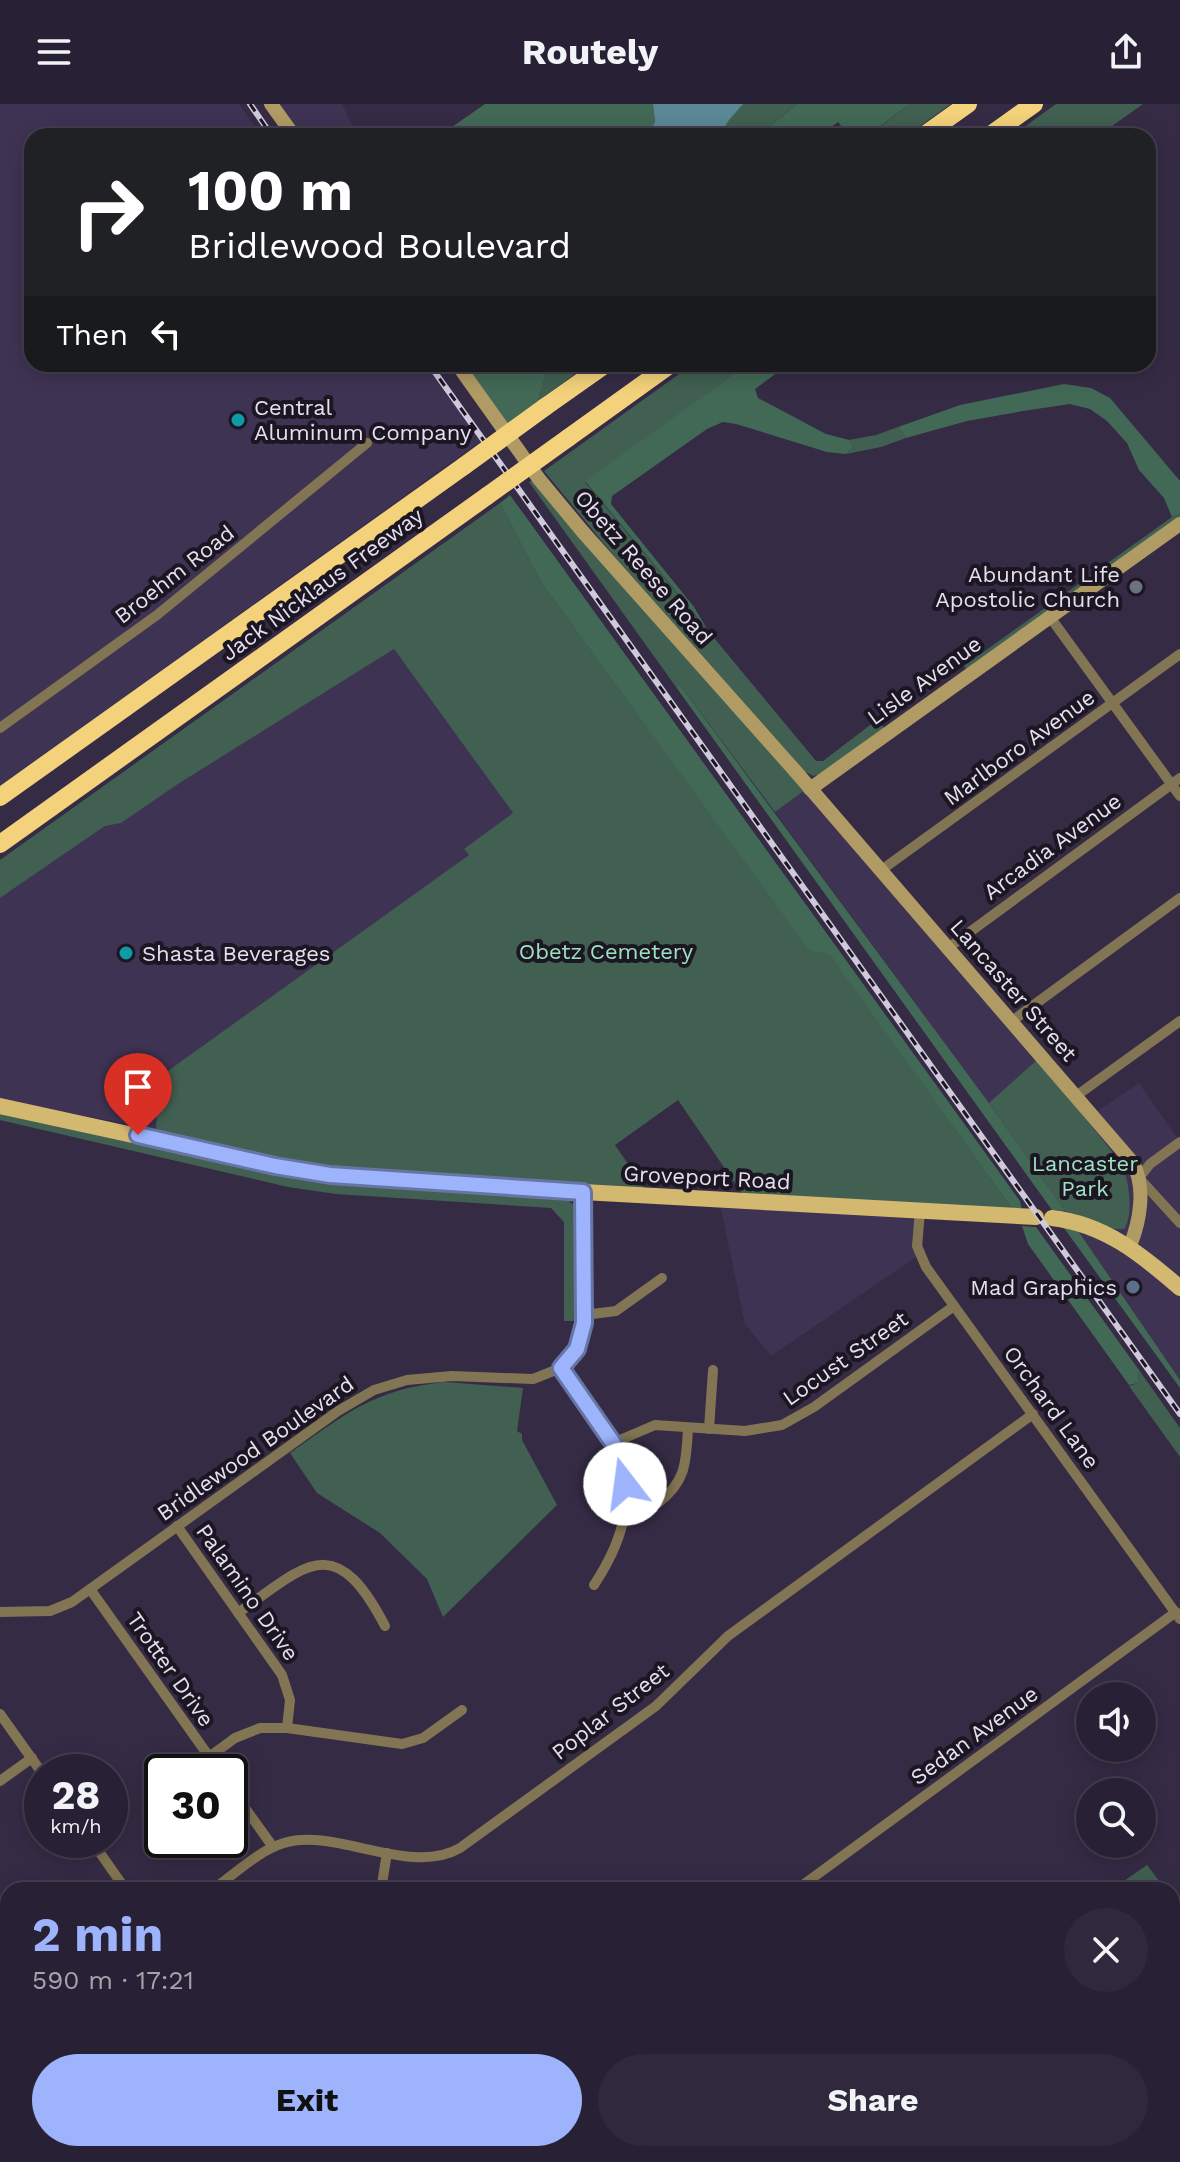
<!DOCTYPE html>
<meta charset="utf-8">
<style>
:root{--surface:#282034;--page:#30283c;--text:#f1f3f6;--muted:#a5a3ac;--line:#443e4f;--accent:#9db4fd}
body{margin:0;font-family:"Work Sans",sans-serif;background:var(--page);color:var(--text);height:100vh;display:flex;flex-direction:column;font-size:30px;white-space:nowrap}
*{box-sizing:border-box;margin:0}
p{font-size:26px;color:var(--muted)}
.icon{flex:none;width:44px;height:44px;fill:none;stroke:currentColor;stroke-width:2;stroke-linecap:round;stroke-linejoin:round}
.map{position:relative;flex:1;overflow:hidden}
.side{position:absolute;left:0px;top:1778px;width:1180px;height:280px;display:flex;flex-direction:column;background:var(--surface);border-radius:24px 24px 0 0;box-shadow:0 4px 20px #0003,0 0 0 2px var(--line)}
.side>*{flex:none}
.hud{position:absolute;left:24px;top:24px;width:1132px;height:244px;border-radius:24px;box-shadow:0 4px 20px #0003,0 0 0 2px var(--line);background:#202124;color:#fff;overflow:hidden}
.tools{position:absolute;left:1076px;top:1578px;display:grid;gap:16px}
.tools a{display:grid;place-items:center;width:80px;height:80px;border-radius:50%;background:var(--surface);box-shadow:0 4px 20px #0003,0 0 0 2px var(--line);font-size:40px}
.speed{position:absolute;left:24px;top:1650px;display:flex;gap:16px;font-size:40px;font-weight:700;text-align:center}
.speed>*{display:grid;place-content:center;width:104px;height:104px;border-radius:50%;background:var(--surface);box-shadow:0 4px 20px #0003,0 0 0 2px var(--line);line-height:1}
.speed small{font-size:20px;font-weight:400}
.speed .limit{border:4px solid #111;border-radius:12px;background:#fff;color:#111}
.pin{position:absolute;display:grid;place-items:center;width:68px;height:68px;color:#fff;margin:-82px -34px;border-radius:50% 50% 50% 0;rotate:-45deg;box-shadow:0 0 8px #0007}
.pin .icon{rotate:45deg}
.me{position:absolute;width:88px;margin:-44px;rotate:345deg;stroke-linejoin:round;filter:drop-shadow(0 0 6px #0008)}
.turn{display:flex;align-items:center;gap:28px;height:168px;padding:0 32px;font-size:36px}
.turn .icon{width:104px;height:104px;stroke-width:2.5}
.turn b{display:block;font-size:56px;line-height:68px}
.then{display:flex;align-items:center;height:76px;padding:0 32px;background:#0003;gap:16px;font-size:30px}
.round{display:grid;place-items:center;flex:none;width:84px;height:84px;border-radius:42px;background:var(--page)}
.head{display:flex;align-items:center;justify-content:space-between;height:136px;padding:0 32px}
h1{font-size:48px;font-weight:700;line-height:60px;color:var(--accent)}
.cta{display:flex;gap:16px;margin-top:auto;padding:16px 32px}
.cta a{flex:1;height:92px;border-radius:48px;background:var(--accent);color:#111;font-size:32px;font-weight:700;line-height:92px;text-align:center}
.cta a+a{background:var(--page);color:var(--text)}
header{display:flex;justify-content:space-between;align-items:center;height:104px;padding:0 32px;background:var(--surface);font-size:36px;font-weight:700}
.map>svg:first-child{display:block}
.built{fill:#3f3353}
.green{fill:#416051}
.forest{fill:#426956}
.water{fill:#5a8894}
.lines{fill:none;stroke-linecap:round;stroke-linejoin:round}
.street{stroke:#827553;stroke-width:10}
.secondary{stroke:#b09b64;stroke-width:14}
.primary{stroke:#d3b870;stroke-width:16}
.highway{stroke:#f3d27b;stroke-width:18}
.rail-casing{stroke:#cfc9db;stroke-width:6}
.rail{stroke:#1b1622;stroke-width:3;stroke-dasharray:9;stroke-linecap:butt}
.highway-bridge{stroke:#f3d27b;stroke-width:18}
.route-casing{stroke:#6675a4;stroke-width:20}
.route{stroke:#9db4fd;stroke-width:14}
.culture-dot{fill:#0f9aa8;stroke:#1b1622;stroke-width:3}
.worship-dot{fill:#6b7280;stroke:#1b1622;stroke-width:3}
.service-dot{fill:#5c6f8a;stroke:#1b1622;stroke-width:3}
.labels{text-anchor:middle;stroke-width:8;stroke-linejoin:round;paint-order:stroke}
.poi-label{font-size:22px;fill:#e5e0f0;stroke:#1b1622;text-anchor:start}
.street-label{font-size:22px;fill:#e5e0f0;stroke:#1b1622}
.park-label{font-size:22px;fill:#9de2c1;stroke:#1b1622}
</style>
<header><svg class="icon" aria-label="menu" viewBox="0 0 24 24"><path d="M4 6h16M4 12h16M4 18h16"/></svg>Routely<svg class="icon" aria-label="share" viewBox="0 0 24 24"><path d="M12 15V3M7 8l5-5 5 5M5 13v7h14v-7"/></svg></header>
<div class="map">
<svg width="1180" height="2058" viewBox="0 0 1180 2058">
<rect width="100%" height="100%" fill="#352b45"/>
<g class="built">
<polygon points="0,0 239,0 262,32 32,32 32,260 426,260 481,337 0,682"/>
<polygon points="277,0 342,0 357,32 300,32"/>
<polygon points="394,545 513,709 465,745 470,750 157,994 156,1025 0,996 0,794 105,722 121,719 178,680"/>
<polygon points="805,686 1089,1013 1139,979 1180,1038 1180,1276 989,999 775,708"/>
<polygon points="718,1090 925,1115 922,1149 771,1252 745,1220"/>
</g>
<g class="green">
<polygon points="742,0 797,0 758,32 719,32 728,16"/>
<polygon points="910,0 951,0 906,32 868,32"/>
<polygon points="1056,0 1143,0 1098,32 1012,32"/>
<polygon points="549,260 589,260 538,297"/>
<polygon points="693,260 748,260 585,378 816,657 823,657 878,615 886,627 822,670 813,672 802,666 628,469 544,367"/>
<polygon points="898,323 906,334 881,343 846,350 854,342 849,336 876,331"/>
<polygon points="533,376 805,686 775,708 680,581 676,583 529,378"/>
<polygon points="500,399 540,477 809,845 830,851 840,864 1013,1106 743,1091 678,996 615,1041 646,1086 334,1067 258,1054 156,1025 158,974 469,751 464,745 513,709 394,545 178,680 121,719 105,722 0,794 0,756"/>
<polygon points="1180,410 1180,416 968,568 964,562 1172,413"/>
<path d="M1038,955L1121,1059C1129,1075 1134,1110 1124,1125H1112L1065,1107L989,999Z"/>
<polygon points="0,1009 358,1080 569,1097 577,1105 576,1217 564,1217 564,1118 551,1104 336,1090 288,1083 0,1016"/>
<polygon points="1139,1266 1180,1324 1180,1353 1129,1282 1138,1279"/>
<path d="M444,1278L523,1284L517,1327L522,1330V1336L557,1401L443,1513L427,1475L380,1429L317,1389L290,1349C347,1309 373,1286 444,1278Z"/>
<polygon points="1147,1761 1166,1786 1111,1786"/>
<polygon points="1172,1795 1180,1806 1180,2058 719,2058 730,2050 1172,2050"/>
</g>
<g class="forest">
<polygon points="485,0 653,0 655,18 647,32 439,32"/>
<polygon points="797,0 910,0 867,32 849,32 838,18 819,32 758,32"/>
<polygon points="464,260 549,260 538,297 507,320"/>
<polygon points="748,260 789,260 755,285 758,294 826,330 849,336 854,342 846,350 827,348 736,320 723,318 707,325 612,392 611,400 694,503 707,525 585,377"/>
<polygon points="1064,280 1091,284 1110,294 1180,377 1180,410 1172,413 1164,394 1139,366 1127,339 1107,317 1090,305 1070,300 1023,307 967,317 906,334 898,323 960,301"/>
<polygon points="510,391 1020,1097 1022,1106 1013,1106 830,851 809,846 540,477 500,399"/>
<polygon points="680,581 989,999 1065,1107 1052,1106 676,583"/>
<polygon points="1022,1122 1036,1123 1139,1266 1138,1279 1129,1281 1028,1140"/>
<polygon points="1064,1124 1076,1124 1180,1276 1180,1284"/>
</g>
<polygon class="water" points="653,0 743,0 729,16 719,32 647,32 655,18"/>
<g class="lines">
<g class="street">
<polyline points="1050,513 1180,692"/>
<polyline points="0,624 157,511 367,339"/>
<polyline points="880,767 1180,550"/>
<polyline points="948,844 1180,674"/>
<polyline points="1012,917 1180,794"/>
<polyline points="1076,992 1180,917"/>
<polyline points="1180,1038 1150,1060 1139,1074 1180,1119"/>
<polyline points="920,1107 917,1142 926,1163 1180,1515"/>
<polyline points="584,1211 616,1207 662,1174"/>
<path d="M561,1264C618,1343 655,1388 594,1481"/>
<polyline points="709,1325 713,1266"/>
<polyline points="613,1339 655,1321 745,1327 782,1321 814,1303 954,1202"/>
<path d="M658,1399C687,1377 686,1357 688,1324"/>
<polyline points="177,1422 282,1571 290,1596 287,1624"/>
<polyline points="90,1485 220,1668"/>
<polyline points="0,1508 50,1507 72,1498 338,1307 374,1286 407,1276 452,1272 533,1275 561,1264 577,1245 584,1219 583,1088"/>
<path d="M238,1509C307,1460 335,1426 385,1522"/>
<polyline points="0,1610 42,1669"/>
<polyline points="209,1653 235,1634 260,1624 287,1624 402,1640 423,1634 462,1606"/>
<polyline points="0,1677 32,1654"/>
<polyline points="230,1683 273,1743"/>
<polyline points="91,1736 126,1786"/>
<path d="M212,1786C234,1771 259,1746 284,1739C334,1723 410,1773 460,1744L656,1602L728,1532L1033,1310"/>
<polyline points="381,1786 387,1749"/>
<polyline points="796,1786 1176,1508"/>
<polyline points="1172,1817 1180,1826"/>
<polyline points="0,1909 8,1921"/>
<polyline points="100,2050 105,2058"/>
<polyline points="314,2050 320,2058"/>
<polyline points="969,2050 979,2058"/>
<polyline points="422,2058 433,2050"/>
<polyline points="740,2058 751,2050"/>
</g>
<g class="secondary">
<polyline points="271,0 294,32"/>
<path d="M457,260L539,375L583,428L797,669L1133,1059C1146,1084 1140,1117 1130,1142"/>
<polyline points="810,685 1180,420"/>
</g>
<g class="primary">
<polyline points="0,1002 275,1062 330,1071 583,1088 1036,1113"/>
<path d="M1052,1114C1104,1120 1141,1150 1180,1184"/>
</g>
<g class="highway">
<polyline points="923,32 968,0"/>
<polyline points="989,32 1034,0"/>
<polyline points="545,303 606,260"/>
<polyline points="568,334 671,260"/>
<polyline points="0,693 464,362"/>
<polyline points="0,740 487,392"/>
</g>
<defs>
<g id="rail">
<polyline points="250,0 272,32"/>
<polyline points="429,260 1180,1310"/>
</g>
</defs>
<use href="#rail" class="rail-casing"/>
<use href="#rail" class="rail"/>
<g class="highway-bridge">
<polyline points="464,362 545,303"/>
<polyline points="487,392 568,334"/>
</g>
</g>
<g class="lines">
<defs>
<polyline id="route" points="138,1031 275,1062 330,1071 583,1088 584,1219 577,1245 561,1264 613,1339 625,1380"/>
</defs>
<use href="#route" class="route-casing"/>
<use href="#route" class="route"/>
</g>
<g class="culture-dot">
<circle cx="238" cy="316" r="8"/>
<circle cx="126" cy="849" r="8"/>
</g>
<circle class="worship-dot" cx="1136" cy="483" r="8"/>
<circle class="service-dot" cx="1133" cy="1183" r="8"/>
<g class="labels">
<g class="poi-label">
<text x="254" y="311">Central<tspan x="254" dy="25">Aluminum Company</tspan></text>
<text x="1120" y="478" text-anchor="end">Abundant Life<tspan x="1120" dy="25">Apostolic Church</tspan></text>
<text x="142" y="857">Shasta Beverages</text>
<text x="1117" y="1191" text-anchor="end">Mad Graphics</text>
</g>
<g class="street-label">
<text transform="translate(644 463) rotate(49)" y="8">Obetz Reese Road</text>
<text transform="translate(174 470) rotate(-38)" y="8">Broehm Road</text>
<text transform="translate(322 480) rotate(-36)" y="8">Jack Nicklaus Freeway</text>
<text transform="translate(924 576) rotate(-36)" y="8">Lisle Avenue</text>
<text transform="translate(1019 643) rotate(-36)" y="8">Marlboro Avenue</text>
<text transform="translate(1052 742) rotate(-36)" y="8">Arcadia Avenue</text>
<text transform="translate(1014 886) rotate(49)" y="8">Lancaster Street</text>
<text transform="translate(707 1073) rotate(3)" y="8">Groveport Road</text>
<text transform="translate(845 1254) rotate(-35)" y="8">Locust Street</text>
<text transform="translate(1052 1303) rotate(54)" y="8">Orchard Lane</text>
<text transform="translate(255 1344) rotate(-35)" y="8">Bridlewood Boulevard</text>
<text transform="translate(248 1488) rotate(55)" y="8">Palamino Drive</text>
<text transform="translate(171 1565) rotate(55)" y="8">Trotter Drive</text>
<text transform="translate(610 1607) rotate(-38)" y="8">Poplar Street</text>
<text transform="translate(974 1631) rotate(-36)" y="8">Sedan Avenue</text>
</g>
<g class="park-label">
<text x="606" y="855">Obetz Cemetery</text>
<text x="1085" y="1067">Lancaster<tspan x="1085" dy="25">Park</tspan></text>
</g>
</g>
</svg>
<div class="tools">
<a><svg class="icon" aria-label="sound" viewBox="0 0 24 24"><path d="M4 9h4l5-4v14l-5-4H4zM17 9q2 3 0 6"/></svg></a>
<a><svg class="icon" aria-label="search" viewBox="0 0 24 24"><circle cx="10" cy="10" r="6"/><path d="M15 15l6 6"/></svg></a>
</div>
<div class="speed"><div>28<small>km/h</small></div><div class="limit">30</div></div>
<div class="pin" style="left:138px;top:1031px;background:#d93025"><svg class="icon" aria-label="arrive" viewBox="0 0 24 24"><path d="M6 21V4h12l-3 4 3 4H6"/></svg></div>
<svg class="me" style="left:625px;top:1380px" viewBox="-20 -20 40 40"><circle r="19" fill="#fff"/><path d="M0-13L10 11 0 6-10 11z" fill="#9db4fd"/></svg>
<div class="hud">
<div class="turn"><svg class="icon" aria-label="right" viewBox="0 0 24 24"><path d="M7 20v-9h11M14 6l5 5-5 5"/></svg><div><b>100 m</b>Bridlewood Boulevard</div></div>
<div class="then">Then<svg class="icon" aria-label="left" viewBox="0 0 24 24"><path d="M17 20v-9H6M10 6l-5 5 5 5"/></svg></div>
</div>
<section class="side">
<div class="head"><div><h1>2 min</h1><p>590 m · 17:21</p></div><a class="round"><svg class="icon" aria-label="close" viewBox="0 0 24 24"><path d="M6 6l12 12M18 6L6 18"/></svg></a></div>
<div class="cta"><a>Exit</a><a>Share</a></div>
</section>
</div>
